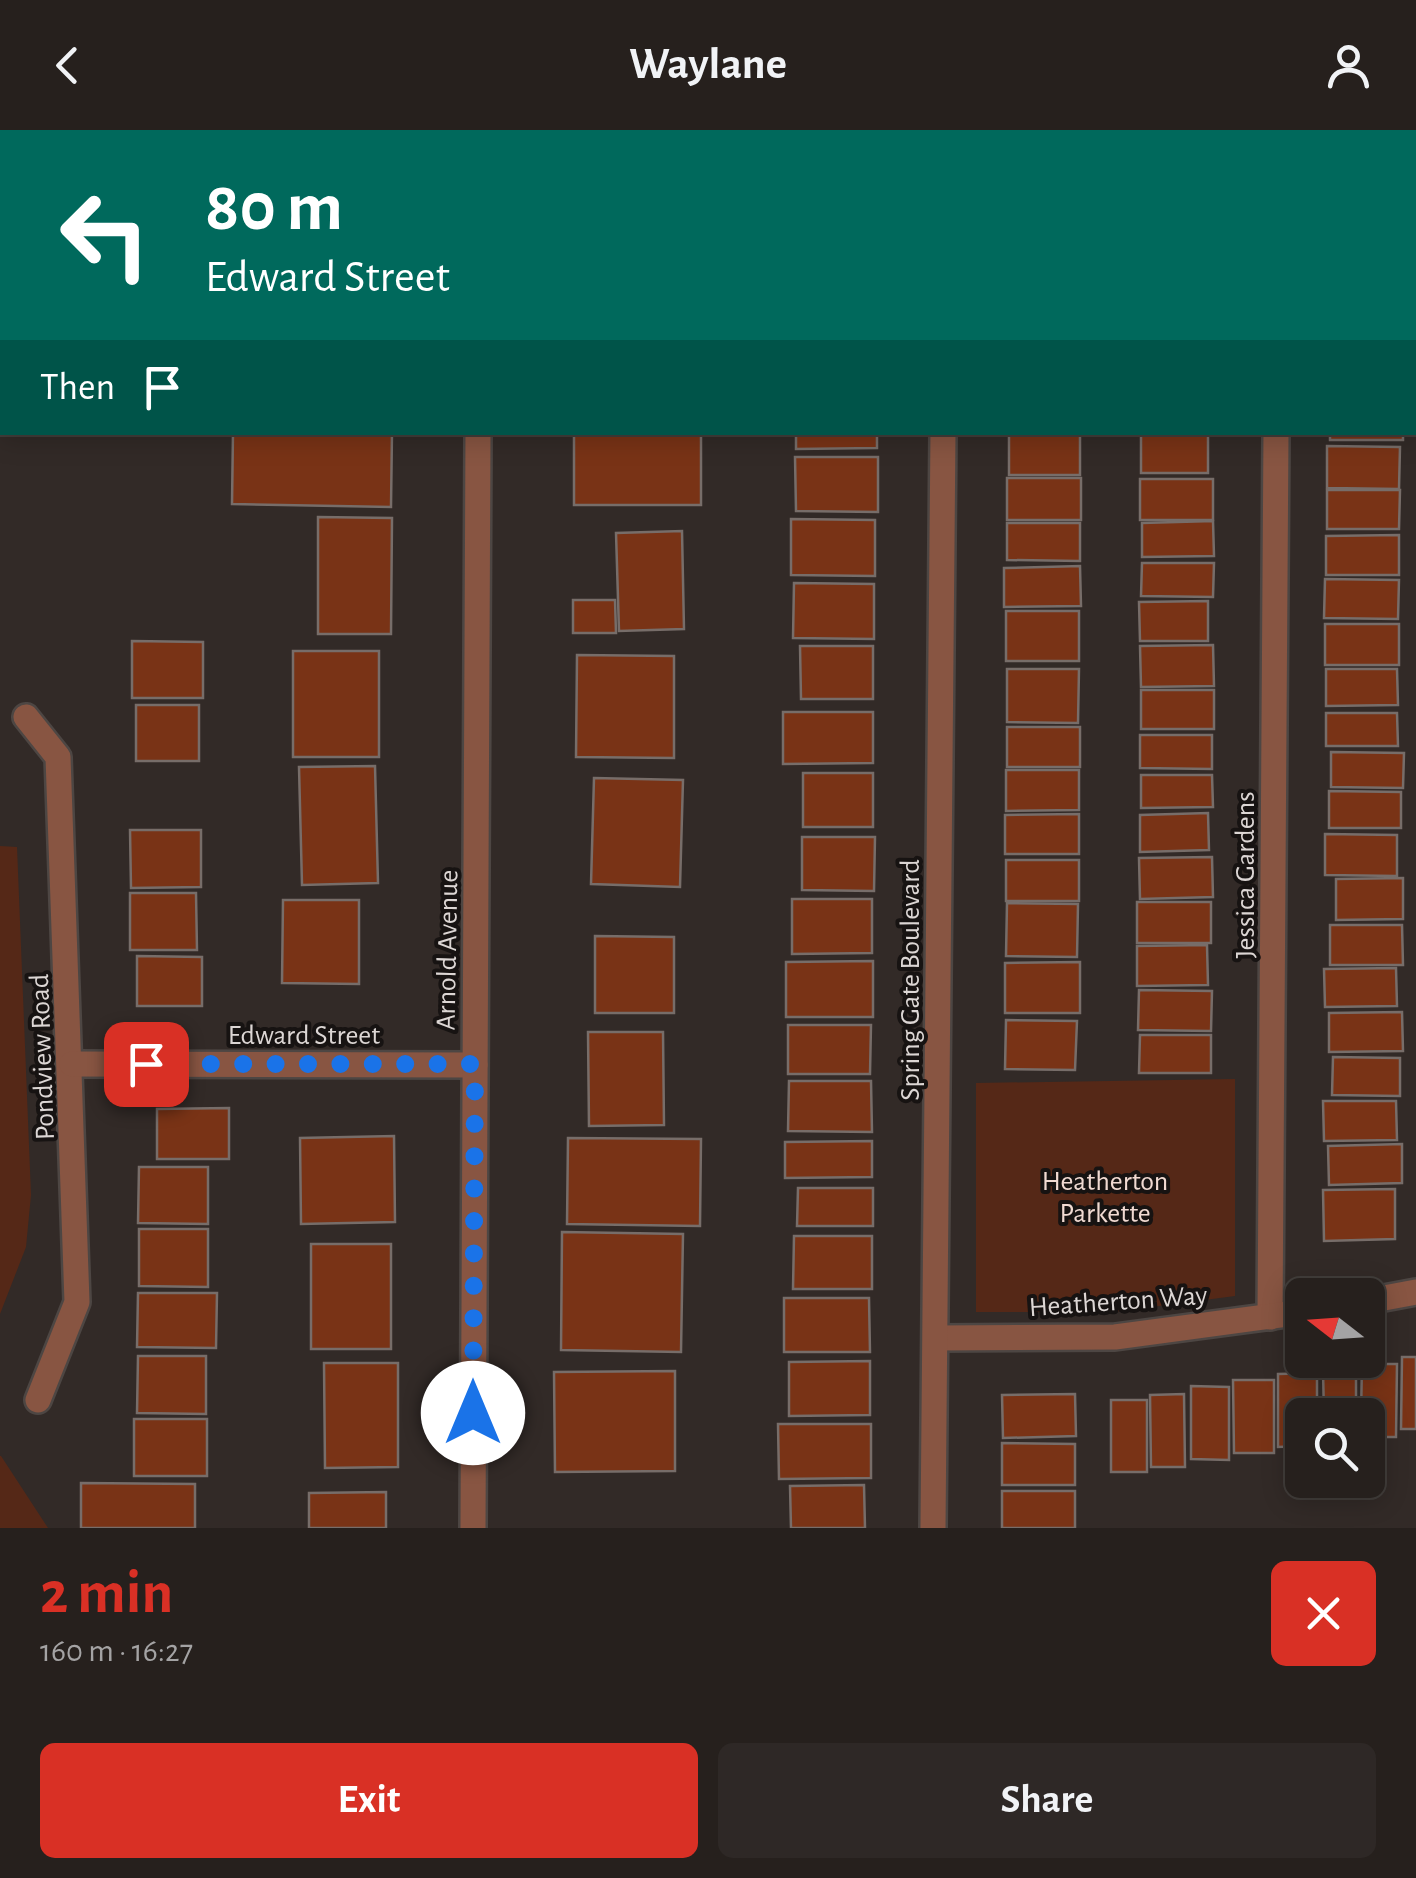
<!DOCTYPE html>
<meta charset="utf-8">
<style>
:root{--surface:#26201d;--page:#2e2826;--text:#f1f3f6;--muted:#a4a3a4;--line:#423e3b;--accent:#d93025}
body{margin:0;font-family:"Alegreya Sans",sans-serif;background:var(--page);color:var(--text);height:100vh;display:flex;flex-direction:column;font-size:38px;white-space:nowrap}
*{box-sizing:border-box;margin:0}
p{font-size:32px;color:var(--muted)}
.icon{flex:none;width:55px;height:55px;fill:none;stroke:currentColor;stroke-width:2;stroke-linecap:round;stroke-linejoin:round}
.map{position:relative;height:1398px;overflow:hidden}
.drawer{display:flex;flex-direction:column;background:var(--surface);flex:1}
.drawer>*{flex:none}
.banner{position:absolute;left:0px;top:0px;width:1418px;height:305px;box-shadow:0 5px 25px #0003,0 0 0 2px var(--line);background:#00695c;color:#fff;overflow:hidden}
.needle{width:65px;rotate:287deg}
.controls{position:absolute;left:1285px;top:1148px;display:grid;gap:20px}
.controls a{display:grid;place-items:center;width:100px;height:100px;border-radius:15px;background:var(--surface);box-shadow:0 5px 25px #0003,0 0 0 2px var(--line);font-size:50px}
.pin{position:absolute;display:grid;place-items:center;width:85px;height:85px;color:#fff;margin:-42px;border-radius:20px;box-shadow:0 5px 15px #0006}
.me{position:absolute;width:110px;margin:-55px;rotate:0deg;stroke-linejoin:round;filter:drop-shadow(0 0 8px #0008)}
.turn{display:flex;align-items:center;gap:35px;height:210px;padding:0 40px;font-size:45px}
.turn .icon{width:130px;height:130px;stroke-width:2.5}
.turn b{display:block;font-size:70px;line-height:85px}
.then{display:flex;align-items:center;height:95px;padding:0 40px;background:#0003;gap:20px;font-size:38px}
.round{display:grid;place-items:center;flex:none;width:105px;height:105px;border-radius:15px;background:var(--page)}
.overview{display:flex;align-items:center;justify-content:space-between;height:170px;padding:0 40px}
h1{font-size:60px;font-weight:600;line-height:75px;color:var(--accent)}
.button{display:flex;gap:20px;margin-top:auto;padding:20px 40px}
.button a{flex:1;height:115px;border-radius:15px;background:var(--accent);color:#fff;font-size:40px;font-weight:600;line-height:115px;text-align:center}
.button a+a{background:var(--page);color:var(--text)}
header{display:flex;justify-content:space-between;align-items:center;height:130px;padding:0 40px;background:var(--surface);font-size:45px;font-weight:600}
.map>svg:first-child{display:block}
.green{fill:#552817}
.building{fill:#793316;stroke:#776d69;stroke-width:2.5}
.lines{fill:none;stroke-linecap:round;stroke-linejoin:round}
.minor-casing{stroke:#4d4643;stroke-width:30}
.minor{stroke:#885542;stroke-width:25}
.route{stroke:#1a73e8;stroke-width:18;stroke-dasharray:0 32.4}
.labels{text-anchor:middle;stroke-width:8;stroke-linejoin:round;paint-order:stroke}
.street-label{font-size:28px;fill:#dcd6d4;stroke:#171312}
.park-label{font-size:28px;fill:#f1dad2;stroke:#171312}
</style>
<header><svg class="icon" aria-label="back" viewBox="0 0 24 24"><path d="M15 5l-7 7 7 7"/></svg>Waylane<svg class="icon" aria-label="person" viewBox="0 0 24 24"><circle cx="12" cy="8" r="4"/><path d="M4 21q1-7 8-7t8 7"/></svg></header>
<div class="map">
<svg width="1416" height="1398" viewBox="0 0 1416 1398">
<rect width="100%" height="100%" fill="#322a27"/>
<g class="green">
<polygon points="0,716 17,717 31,1065 26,1117 0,1184"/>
<polygon points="1235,949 1235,1166 1113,1182 976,1182 976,953"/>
<polygon points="0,1326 1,1326 48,1398 0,1398"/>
</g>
<g class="building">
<rect x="803" y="0" width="75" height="2"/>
<rect x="1011" y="0" width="72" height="2"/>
<polygon points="233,302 392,302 391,377 232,374"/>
<rect x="574" y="302" width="127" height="73"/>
<polygon points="796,302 877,302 877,318 796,319"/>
<rect x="1330" y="302" width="73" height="8"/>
<rect x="1009" y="304" width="71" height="41"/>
<rect x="1141" y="304" width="67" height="39"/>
<polygon points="1327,316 1400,317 1399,359 1327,358"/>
<polygon points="795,327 878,327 878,382 796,381"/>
<rect x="1007" y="348" width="74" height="42"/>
<rect x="1140" y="349" width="73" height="41"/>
<polygon points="1327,360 1400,360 1399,399 1327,399"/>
<polygon points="318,387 392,388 391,504 318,504"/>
<polygon points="791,389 875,390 875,446 791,445"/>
<polygon points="1213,391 1214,426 1142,427 1142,393"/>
<polygon points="1007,393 1080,393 1080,431 1007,430"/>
<polygon points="682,401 684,499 619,501 616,403"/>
<polygon points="1399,405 1399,445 1326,445 1326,406"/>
<polygon points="1142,433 1214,433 1213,467 1141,466"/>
<polygon points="1080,436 1081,476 1004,477 1004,438"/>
<polygon points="1325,449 1399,450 1398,489 1324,488"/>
<polygon points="794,453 874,454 874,509 793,508"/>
<polygon points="573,470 615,470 616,503 573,503"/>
<polygon points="1208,471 1208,511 1140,511 1139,472"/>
<rect x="1006" y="481" width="73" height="50"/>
<rect x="1325" y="494" width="74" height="41"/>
<polygon points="132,511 203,512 203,568 132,568"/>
<polygon points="1213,515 1214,556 1141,557 1140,516"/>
<polygon points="800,516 873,516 873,569 801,569"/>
<rect x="293" y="521" width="86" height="106"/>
<polygon points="577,525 674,526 674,628 576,627"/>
<polygon points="1007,539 1079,539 1078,593 1007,592"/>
<polygon points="1326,539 1397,539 1398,575 1326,576"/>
<rect x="1141" y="560" width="73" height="39"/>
<rect x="136" y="575" width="63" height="56"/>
<polygon points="783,582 873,582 873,633 783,634"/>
<polygon points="1326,583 1397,583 1398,616 1326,616"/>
<rect x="1007" y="597" width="73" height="40"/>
<polygon points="1140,605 1212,605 1212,639 1140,638"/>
<polygon points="1331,622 1404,623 1403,658 1331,657"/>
<polygon points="375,636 378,753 302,755 299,637"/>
<polygon points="1006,640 1079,640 1079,680 1006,681"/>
<rect x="803" y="643" width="70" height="54"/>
<polygon points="1141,645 1212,645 1213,677 1141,678"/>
<polygon points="594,648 683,650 680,757 591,754"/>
<polygon points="1329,661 1401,662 1401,698 1329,698"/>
<polygon points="1208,683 1209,720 1140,722 1140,685"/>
<polygon points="1079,684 1079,724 1005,724 1005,685"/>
<polygon points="130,700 201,700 201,757 131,758"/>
<polygon points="1325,704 1397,705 1397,746 1325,745"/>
<polygon points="802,707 875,707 874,761 802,760"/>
<polygon points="1212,727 1213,767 1140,769 1139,728"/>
<rect x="1006" y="730" width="73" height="41"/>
<polygon points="1403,748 1403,789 1336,790 1336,749"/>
<polygon points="130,763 196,763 197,820 130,820"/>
<polygon points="792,769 872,769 872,823 792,824"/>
<polygon points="283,770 359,770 359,854 282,853"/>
<rect x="1137" y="772" width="74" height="41"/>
<polygon points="1007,773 1078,774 1077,827 1006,826"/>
<polygon points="1330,795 1402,795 1403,835 1330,835"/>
<polygon points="595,806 674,807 674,883 595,883"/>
<polygon points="1207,815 1208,855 1137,856 1137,816"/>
<polygon points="137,826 202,827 202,876 137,876"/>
<polygon points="873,831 873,887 786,887 786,832"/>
<polygon points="1080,832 1080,883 1005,883 1005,833"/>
<polygon points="1396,838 1397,876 1325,877 1324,839"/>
<polygon points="1139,860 1212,861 1211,901 1138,900"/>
<polygon points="1402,882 1403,921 1329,922 1329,883"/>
<polygon points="1006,890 1077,891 1075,940 1005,939"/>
<polygon points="788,895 871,895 870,944 788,944"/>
<polygon points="588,902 663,902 664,995 589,996"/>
<polygon points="1140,905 1211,905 1211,943 1139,943"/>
<polygon points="1333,927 1400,928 1400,966 1332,965"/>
<polygon points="789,951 871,951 872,1002 788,1001"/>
<polygon points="1323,971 1396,971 1397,1010 1324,1011"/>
<polygon points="229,978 229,1029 157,1029 157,979"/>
<polygon points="394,1006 395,1092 301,1094 300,1008"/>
<polygon points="568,1008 701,1009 700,1096 567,1094"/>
<polygon points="872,1011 872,1047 785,1048 785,1012"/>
<polygon points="1402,1014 1402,1053 1329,1055 1328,1016"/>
<polygon points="139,1037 208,1037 208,1094 138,1093"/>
<polygon points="798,1058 873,1058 873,1096 797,1096"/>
<polygon points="1395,1059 1395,1109 1324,1111 1323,1060"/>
<polygon points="139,1099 208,1099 208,1157 139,1156"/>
<polygon points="562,1102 683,1104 681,1222 561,1220"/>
<polygon points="794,1106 872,1106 872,1159 793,1159"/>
<rect x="311" y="1114" width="80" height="105"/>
<polygon points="138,1163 217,1163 216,1218 137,1217"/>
<polygon points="784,1168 869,1168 870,1222 784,1222"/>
<polygon points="138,1226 206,1226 206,1284 137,1283"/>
<polygon points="1402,1227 1416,1227 1416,1299 1401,1299"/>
<polygon points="870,1231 870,1285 789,1286 789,1232"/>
<polygon points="324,1233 398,1233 398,1337 325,1338"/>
<polygon points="1362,1234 1397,1234 1396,1307 1368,1307 1368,1285 1361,1285"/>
<polygon points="1356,1239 1356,1285 1324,1285 1323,1240"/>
<polygon points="675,1241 675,1341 555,1342 554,1242"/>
<polygon points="1317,1243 1317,1285 1302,1285 1302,1316 1278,1317 1278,1244"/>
<polygon points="1233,1250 1274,1250 1274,1323 1234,1323"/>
<polygon points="1191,1256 1229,1257 1229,1330 1191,1329"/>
<polygon points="1075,1264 1076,1306 1003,1308 1002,1265"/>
<polygon points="1184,1264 1185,1337 1151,1337 1150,1265"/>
<rect x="1111" y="1270" width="36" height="72"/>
<rect x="134" y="1289" width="73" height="57"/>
<polygon points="778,1294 871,1294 871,1348 779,1349"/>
<polygon points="1002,1313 1075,1314 1075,1355 1002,1355"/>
<polygon points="81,1353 195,1354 195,1398 81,1398"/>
<polygon points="864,1355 865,1398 791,1398 790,1356"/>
<rect x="1002" y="1361" width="73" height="37"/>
<polygon points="386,1362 386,1398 309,1398 309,1363"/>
</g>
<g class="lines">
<defs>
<g id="minor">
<polyline points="481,2 481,0"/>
<polyline points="945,2 945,0"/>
<polyline points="1415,178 1416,178"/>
<polyline points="26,587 58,627 77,1172 38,1270"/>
<polyline points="72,934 475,935"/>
<polyline points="1368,1171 1416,1162"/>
<polyline points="1270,1187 1276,302"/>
<polyline points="937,1208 1115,1207 1302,1182"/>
<polyline points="473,1398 478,302"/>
<polyline points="933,1398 943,302"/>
</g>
</defs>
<use href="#minor" class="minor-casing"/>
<use href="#minor" class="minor"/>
</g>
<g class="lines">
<polyline class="route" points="146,934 475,934 473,1283"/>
</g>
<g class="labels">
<g class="street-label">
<text transform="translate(1244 745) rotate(-90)" y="10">Jessica Gardens</text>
<text transform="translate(446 820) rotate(-89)" y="10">Arnold Avenue</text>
<text transform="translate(909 850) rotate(-90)" y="10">Spring Gate Boulevard</text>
<text x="304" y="914">Edward Street</text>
<text transform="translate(41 927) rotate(-92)" y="10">Pondview Road</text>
<text transform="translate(1118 1170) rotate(-4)" y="10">Heatherton Way</text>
</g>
<g class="park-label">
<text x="1105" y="1060">Heatherton<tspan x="1105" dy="32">Parkette</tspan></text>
</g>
</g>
</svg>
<div class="controls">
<a><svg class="needle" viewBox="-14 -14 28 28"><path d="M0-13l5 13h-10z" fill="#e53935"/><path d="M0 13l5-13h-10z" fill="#a4a3a4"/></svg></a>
<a><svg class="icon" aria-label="search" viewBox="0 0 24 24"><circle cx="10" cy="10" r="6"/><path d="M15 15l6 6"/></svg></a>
</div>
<div class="pin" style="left:146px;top:934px;background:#d93025"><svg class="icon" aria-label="arrive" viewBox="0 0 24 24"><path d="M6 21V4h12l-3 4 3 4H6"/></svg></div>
<svg class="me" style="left:473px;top:1283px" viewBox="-20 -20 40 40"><circle r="19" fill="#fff"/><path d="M0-13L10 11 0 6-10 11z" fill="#1a73e8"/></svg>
<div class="banner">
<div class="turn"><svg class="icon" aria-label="left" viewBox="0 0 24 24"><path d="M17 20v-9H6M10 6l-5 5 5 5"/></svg><div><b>80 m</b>Edward Street</div></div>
<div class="then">Then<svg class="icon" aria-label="arrive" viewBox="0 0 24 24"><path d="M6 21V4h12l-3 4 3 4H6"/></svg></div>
</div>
</div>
<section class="drawer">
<div class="overview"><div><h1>2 min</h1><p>160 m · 16:27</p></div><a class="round" style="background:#d93025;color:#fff"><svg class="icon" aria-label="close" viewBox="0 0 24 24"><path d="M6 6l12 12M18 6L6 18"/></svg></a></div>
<div class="button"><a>Exit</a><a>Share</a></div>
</section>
